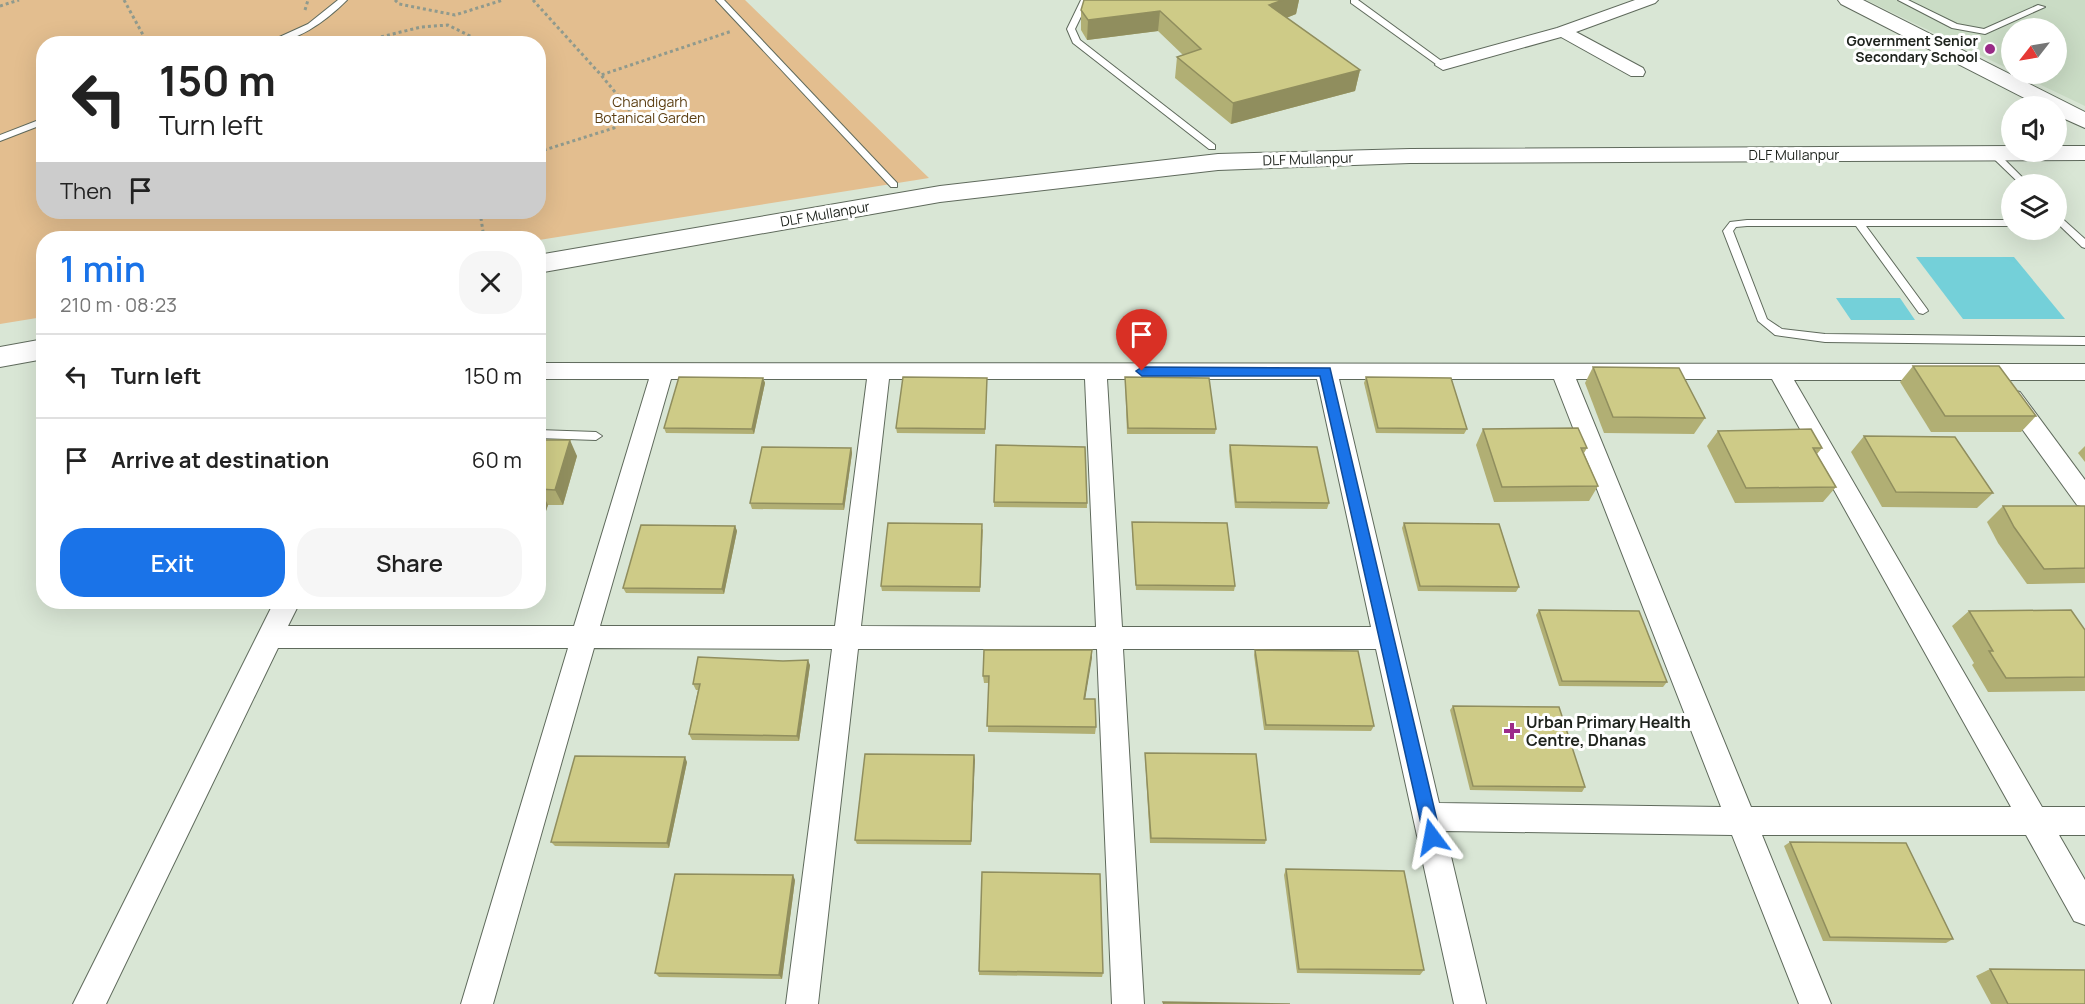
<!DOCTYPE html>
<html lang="en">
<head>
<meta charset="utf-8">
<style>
	body { margin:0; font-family:Manrope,sans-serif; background:#f6f6f6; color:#222; height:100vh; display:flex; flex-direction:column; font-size:22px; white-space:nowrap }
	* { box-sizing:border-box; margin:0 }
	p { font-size:20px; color:#767676 }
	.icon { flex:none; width:33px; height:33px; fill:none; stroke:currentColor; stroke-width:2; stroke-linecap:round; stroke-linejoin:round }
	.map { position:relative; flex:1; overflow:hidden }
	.side { position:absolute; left:36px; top:231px; width:510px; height:378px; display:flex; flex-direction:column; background:#fff; border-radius:24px; box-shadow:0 6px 24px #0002 }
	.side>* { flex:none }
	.guide { position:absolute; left:36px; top:36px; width:510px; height:183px; border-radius:24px; box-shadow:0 6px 24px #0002; background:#fff; color:#222; overflow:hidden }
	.needle { width:39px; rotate:239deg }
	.buttons { position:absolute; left:2001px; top:18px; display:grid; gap:12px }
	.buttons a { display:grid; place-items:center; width:66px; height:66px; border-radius:50%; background:#fff; box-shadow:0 6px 24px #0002; font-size:30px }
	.pin { position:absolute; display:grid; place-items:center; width:51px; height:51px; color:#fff; margin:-62px -26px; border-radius:50% 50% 50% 0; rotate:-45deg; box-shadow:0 0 6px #0007 }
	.pin .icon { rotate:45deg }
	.me { position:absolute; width:66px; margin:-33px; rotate:347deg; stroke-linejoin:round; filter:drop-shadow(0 0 4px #0008) }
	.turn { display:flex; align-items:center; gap:21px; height:126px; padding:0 24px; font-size:27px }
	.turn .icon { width:78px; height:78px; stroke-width:2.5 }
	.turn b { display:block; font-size:42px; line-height:51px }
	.then { display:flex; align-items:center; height:57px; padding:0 24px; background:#0003; gap:12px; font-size:22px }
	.round { display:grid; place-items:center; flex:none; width:63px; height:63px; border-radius:24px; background:#f6f6f6 }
	.summary { display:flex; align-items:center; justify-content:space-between; height:102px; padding:0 24px }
	h1 { font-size:36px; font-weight:600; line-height:45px; color:#1a73e8 }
	.primary-button { display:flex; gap:12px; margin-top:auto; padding:12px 24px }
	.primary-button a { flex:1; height:69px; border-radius:24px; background:#1a73e8; color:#fff; font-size:24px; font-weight:600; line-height:69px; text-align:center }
	.primary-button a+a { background:#f6f6f6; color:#222 }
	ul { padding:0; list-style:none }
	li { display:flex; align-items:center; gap:18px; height:84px; padding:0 24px; border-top:2px solid #e0e0e0 }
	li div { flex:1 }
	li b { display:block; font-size:22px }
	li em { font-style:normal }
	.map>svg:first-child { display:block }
	.built { fill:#cadcc5 }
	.green { fill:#e3be8f; fill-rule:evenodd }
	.water { fill:#74d0d9 }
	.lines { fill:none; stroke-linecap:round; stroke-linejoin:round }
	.service-casing { stroke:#5f6a5c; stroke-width:2 }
	.minor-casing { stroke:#5f6a5c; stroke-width:2 }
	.tertiary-casing { stroke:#5f6a5c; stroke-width:2 }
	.secondary-casing { stroke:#5f6a5c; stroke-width:2 }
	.path { stroke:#909a8d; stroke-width:3; stroke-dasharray:3 3; stroke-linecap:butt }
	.service { fill:#fff; fill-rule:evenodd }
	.minor { fill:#fff; fill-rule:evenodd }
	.tertiary { fill:#fff; fill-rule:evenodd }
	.secondary { fill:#fff; fill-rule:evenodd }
	.wall { fill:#b1af74 }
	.shaded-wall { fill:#908e5e }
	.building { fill:#cecb87; stroke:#908e5e; stroke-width:1.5 }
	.route { fill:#1a73e8; stroke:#114b97; stroke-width:1.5 }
	.poi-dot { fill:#9c2b89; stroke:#fff; stroke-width:2 }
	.labels { text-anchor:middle; stroke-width:6; stroke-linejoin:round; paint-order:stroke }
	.far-poi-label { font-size:14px; font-weight:bold; fill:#1e231d; stroke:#fff; text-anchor:end }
	.far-park-label { font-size:14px; fill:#5c3f13; stroke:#fff }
	.far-street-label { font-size:14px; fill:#1e231d; stroke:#fff }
	.poi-label { font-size:16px; font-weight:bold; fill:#1e231d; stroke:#fff; text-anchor:start }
</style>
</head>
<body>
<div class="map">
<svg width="2085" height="1004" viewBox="0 0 2085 1004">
	<rect width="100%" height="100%" fill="#d9e6d5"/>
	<path class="built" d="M1866,0H2085V106L2018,74H2056V28H2012L2011,70Z"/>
	<path class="green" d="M0,0H745L929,178L539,240L44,238L43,317L0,324ZM44,44H538V212H44Z"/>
	<g class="water">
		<path d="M1916,257H2014L2065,319H1963Z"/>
		<path d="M1836,298H1900L1915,320H1851Z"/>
	</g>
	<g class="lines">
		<g class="service-casing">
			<g id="service">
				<path d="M338,0H347C326,21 295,44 264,44L308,24Z"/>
				<path d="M716,0H724L897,183V187H891Z"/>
				<path d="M1081,0H1089L1075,29L1080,40L1215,145V149H1209L1073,43L1067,29Z"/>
				<path d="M1351,0H1358L1447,65L1440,67L1351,3Z"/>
				<path d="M1898,0H1908L1957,24L1984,29L2038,5L2045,7L1985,34L1952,28Z"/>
				<path d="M44,118V124L0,141V135Z"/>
				<path d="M1994,151L1997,152L2029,184H2020L1991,156L1989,154Z"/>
				<path d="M2056,213L2085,239V248L2082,247L2056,222Z"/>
				<path d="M1747,220H2012V226H1866L1927,309L1928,311L1923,314L1919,313L1856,226H1747L1736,227L1733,231L1767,319L1782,329L1825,334L2085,337V345L1825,342L1775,335L1758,321L1723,231L1730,222Z"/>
				<path d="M538,430L596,432L602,436L596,440L538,438Z"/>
			</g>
		</g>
		<g class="minor-casing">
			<g id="minor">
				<path d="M1635,0H1658L1655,3L1576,32L1643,68L1645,72L1643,76H1631L1561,37L1443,70L1435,65L1437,61L1557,28Z"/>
				<path d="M538,363L2085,364V380H1794L2042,807H2085V835H2059L2085,880V925L2074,921L2026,835H1762L1831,1004H1799L1732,835L1445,831L1486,1004H1454L1376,649H1123L1144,1004H1112L1097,649H858L818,1004H786L832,649L594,648L493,1004H461L568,648H278L106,1004H73L274,602H300L288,626H574L649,379H538ZM671,379H867L835,626H600ZM889,379H1085L1096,627L861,626ZM1107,379H1317L1371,627H1122ZM1339,379H1554L1721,807L1439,803ZM1576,379H1772L2011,807H1751Z"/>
				<path d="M2012,390L2020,392L2085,480V507L2077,505L2004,404L2001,398L2004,392Z"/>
			</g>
		</g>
		<g class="tertiary-casing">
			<path id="tertiary" d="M1838,0H1863L2085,112V128L2056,115V106H2040L1841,4Z"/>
		</g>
		<g class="secondary-casing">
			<g id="secondary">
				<path d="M2012,146V152H2056V146H2085V160L1410,163L1218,170L940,202L538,273V255L940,186L1218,154L1410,149Z"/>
				<path d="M44,339V359L0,367V347Z"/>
			</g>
		</g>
		<g class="path">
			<path d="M124,0L148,44"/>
			<path d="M395,0L399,4L455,15L503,0"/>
			<path d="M533,0L601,75L732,31"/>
			<path d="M0,6L19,0"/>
			<path d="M305,10L308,0"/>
			<path d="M352,44L421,27L448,25L486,44"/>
			<path d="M538,152L614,128L629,109L601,75"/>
			<path d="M480,212L484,238"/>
		</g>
		<use href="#service" class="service"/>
		<use href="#minor" class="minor"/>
		<use href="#tertiary" class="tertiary"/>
		<use href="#secondary" class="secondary"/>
	</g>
	<g class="wall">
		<path d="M1084,0H1299L1296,14L1286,18L1360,70L1355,91L1231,124L1175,78L1177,57L1183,55L1158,31L1087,40L1081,30V10Z"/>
		<path d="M1913,366L2036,416L2021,432H1931L1900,382Z"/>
		<path d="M1593,367L1705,418L1694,434L1604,433L1585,383Z"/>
		<path d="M1125,377L1216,429L1215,434H1127Z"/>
		<path d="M1366,377L1467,429L1464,434L1376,433L1364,383Z"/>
		<path d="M763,378L765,383L754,434L666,433L664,428Z"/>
		<path d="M987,378L985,434L897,433L896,428Z"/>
		<path d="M1483,429L1587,448L1584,453L1598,486L1589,501L1494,502L1476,445Z"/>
		<path d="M1718,431L1822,448L1817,454L1836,487L1823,502L1735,503L1707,446Z"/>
		<path d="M1864,436L1993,493L1977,508L1882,507L1851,452Z"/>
		<path d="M538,440L577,456L563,505H548L538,535Z"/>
		<path d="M1230,445L1329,503L1327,509L1235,508L1229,451Z"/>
		<path d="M2085,446V462L2078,453Z"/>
		<path d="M851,448L852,453L844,510L752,509L750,503Z"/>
		<path d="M994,502L1087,503V508L994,507Z"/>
		<path d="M2003,506H2085V583L2027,584L1998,543L1987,522Z"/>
		<path d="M1132,522L1235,586L1234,591L1136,590L1132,527Z"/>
		<path d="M1404,523L1519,587L1516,592L1418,591L1402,528Z"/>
		<path d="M735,526L737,531L724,594L626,593L623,588Z"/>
		<path d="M983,529L980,592L882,591L881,586Z"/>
		<path d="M1539,610L1667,682L1663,687L1559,686L1536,615Z"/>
		<path d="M1969,611L2085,630V691L1988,692L1972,665L1974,663L1952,626Z"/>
		<path d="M1092,650L1085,699L1096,727L1095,734L988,732L989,683H984L983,676Z"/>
		<path d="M1255,650L1374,726L1371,731L1264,730L1254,655Z"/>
		<path d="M810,665L799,741L692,740L689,734L698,690H696L693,684Z"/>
		<path d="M1453,706L1585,787L1582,792L1470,790L1450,710Z"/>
		<path d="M1145,753L1266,840L1265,844L1150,843L1145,757Z"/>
		<path d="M974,755L971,845L857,844L855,840Z"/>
		<path d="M687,762L669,848L555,846L551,842Z"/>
		<path d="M1790,842L1953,939L1946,943L1823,941L1784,846Z"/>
		<path d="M1286,869L1424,970L1420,975L1297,973L1284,875Z"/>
		<path d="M795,880L782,979L659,977L655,973Z"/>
		<path d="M1990,969L2085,1004H1991L1976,976Z"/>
		<path d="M979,971L1103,973L1102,977L979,975Z"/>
	</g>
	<g class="shaded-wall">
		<path d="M1283,0H1299L1296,14L1266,26L1269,5Z"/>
		<path d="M1160,11L1158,31L1087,40L1088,20Z"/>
		<path d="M1360,70L1355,91L1231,124L1233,103Z"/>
		<path d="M763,378L765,383L754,434L752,429Z"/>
		<path d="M570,440L577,456L563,505L555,490Z"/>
		<path d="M851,448L852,453L844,510L843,504Z"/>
		<path d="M540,489L548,505L538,535V494Z"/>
		<path d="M735,526L737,531L724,594L722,589Z"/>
		<path d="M1092,650V658L1084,706V699Z"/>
		<path d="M808,660L810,665L799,741L797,736Z"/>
		<path d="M974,755L975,760L971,845V841Z"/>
		<path d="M685,757L687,762L669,848L667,843Z"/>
		<path d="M793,875L795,880L782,979L779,975Z"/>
	</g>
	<g class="building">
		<path d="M1084,0H1283L1269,5L1360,70L1233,103L1177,57L1201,49L1160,11L1088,20L1081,10Z"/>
		<path d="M1913,366H1999L2036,416H1945Z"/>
		<path d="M1593,367L1679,368L1705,418L1613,417Z"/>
		<path d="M679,377L763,378L752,429L664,428Z"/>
		<path d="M903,377L987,378L985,429L896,428Z"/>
		<path d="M1125,377L1209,378L1216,429L1128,428Z"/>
		<path d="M1366,377L1451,378L1467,429L1378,428Z"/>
		<path d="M1578,428L1587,448H1581L1598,486L1502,487L1483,429Z"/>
		<path d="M1811,429L1822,448H1813L1836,487L1746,488L1718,431Z"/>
		<path d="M1864,436L1955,437L1993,493L1896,492Z"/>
		<path d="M538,440H570L555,490L540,489L538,494Z"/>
		<path d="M996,445L1085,447L1087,503L994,502Z"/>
		<path d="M1230,445L1317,447L1329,503L1236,502Z"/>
		<path d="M762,447L851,448L843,504L750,503Z"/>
		<path d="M2003,506H2085V568L2044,569L2014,527Z"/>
		<path d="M1132,522L1227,523L1235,586L1136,585Z"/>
		<path d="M888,523L982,524L980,587L881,586Z"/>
		<path d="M1404,523L1499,524L1519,587L1420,586Z"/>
		<path d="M641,525L735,526L722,589L623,588Z"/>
		<path d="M1539,610L1639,611L1667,682L1562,681Z"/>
		<path d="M2071,610L2085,630V677L2006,678L1989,651H1993L1969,611Z"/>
		<path d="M984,650H1092L1084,699H1095L1096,727L987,726L989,676H983Z"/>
		<path d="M1255,650L1358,651L1374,726L1266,725Z"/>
		<path d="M698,657L783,661L808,660L797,736L689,734L700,684H693Z"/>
		<path d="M1453,706L1559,707L1585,787L1473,786Z"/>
		<path d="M1145,753L1256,754L1266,840L1151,838Z"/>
		<path d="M865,754L974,755L971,841L855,840Z"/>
		<path d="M575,756L685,757L667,843L551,842Z"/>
		<path d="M1790,842L1906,843L1953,939L1830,937Z"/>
		<path d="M1286,869L1404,871L1424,970L1299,969Z"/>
		<path d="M982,872L1100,874L1103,973L979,971Z"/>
		<path d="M675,874L793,875L779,975L655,973Z"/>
		<path d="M1990,969L2085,970V1004H2008Z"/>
		<path d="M1163,1002L1290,1004H1164Z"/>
	</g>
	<path class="route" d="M1142,367L1330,368L1441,837L1438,843L1432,846L1426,843L1424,837L1320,376H1142L1136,371Z"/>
	<g class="poi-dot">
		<circle cx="1990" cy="49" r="6"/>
		<path d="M1509 722h6v6h6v6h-6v6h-6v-6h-6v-6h6z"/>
	</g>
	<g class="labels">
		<g class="far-poi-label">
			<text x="1978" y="46">Government Senior<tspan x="1978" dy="16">Secondary School</tspan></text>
		</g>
		<g class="far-park-label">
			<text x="650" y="107">Chandigarh<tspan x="650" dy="16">Botanical Garden</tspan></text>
		</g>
		<g class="far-street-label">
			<text x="1794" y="160">DLF Mullanpur</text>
			<text transform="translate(1308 159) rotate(-2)" y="5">DLF Mullanpur</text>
			<text transform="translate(825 214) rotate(-10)" y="5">DLF Mullanpur</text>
		</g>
		<g class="poi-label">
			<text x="1526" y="728">Urban Primary Health<tspan x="1526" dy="18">Centre, Dhanas</tspan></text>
		</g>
	</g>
</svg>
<div class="buttons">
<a><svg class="needle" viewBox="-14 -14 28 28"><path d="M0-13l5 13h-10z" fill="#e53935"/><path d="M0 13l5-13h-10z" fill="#767676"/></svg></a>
<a><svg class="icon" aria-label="sound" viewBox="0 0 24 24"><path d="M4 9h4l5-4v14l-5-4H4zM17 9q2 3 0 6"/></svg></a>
<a><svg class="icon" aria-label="layers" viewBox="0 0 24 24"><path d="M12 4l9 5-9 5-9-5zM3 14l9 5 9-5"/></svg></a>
</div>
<div class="pin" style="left:1142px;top:371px;background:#d93025"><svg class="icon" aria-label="arrive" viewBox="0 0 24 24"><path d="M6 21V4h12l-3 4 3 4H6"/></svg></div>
<svg class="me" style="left:1432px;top:837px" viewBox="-20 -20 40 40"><path d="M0-17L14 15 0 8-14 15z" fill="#1a73e8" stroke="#fff" stroke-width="4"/></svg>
<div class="guide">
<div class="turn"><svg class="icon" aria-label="left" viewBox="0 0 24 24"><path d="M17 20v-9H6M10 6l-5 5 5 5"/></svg><div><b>150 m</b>Turn left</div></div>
<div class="then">Then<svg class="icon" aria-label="arrive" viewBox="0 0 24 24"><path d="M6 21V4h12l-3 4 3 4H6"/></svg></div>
</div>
<section class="side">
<div class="summary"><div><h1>1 min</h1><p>210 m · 08:23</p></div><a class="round"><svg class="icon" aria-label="close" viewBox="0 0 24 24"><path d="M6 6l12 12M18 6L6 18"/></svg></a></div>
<ul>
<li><svg class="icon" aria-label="left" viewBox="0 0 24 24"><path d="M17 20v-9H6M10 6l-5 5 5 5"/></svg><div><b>Turn left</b></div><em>150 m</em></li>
<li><svg class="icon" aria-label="arrive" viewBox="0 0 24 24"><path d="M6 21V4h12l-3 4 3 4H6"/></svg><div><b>Arrive at destination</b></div><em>60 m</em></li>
</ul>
<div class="primary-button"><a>Exit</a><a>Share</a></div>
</section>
</div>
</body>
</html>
